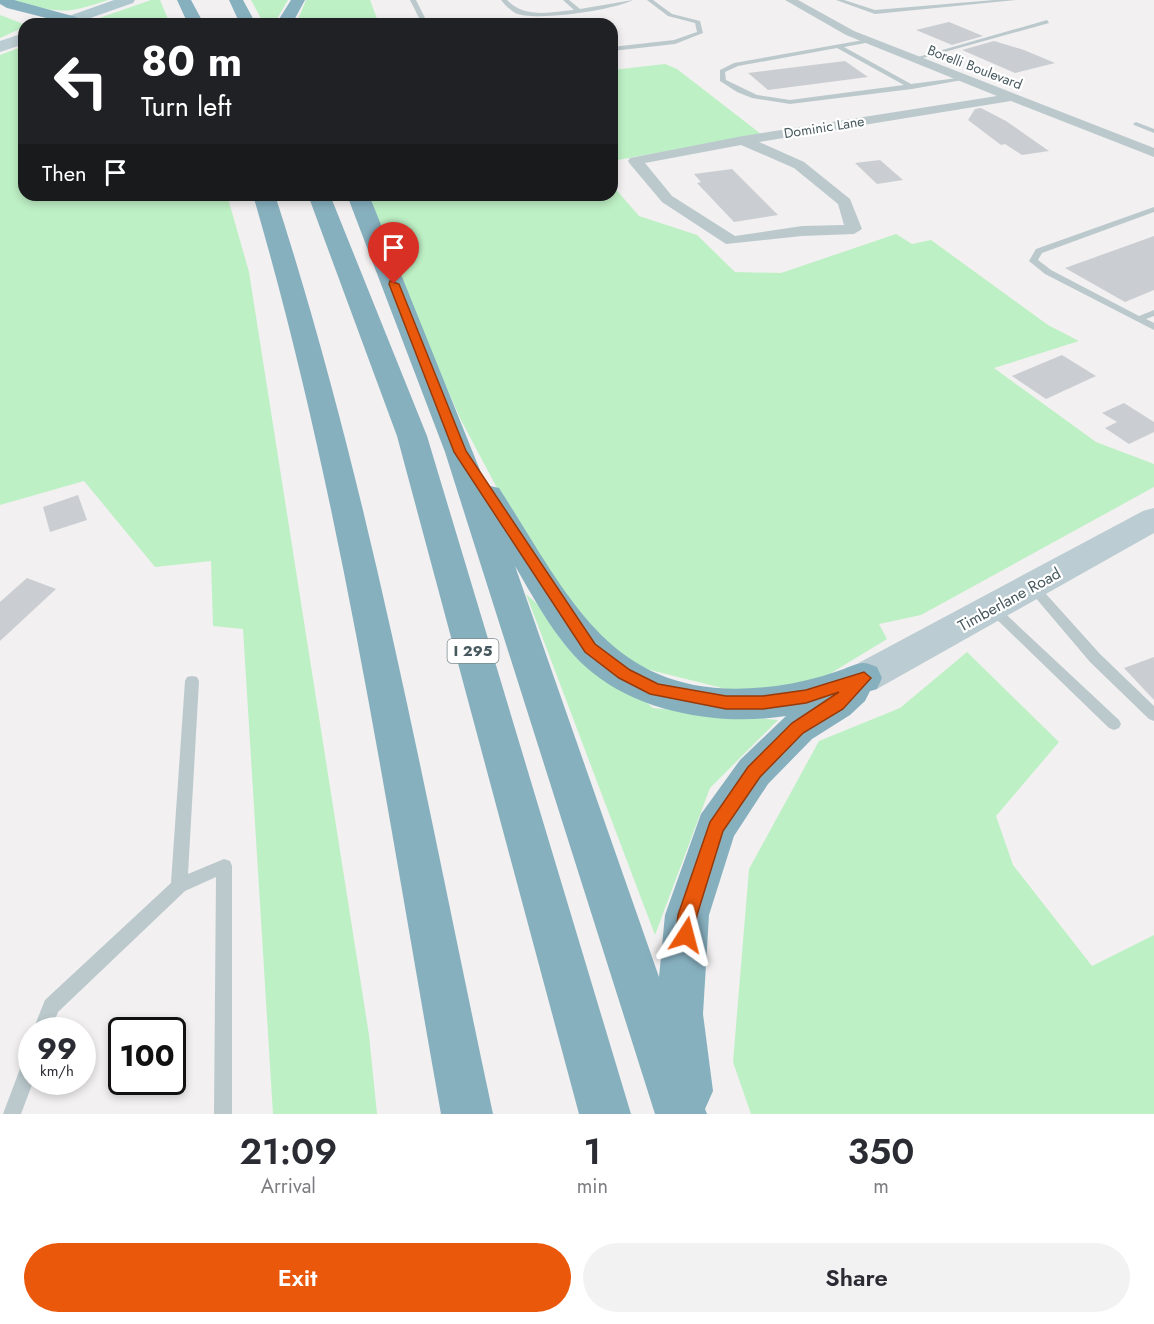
<!DOCTYPE html>
<html lang="en">
<head>
<meta charset="utf-8">
<style>
	body { margin:0; font-family:Jost,sans-serif; background:#f2f2f3; color:#2b2b33; height:100vh; display:flex; flex-direction:column; font-size:22px; white-space:nowrap }
	* { box-sizing:border-box; margin:0 }
	p { font-size:20px; color:#7c7c81 }
	.icon { flex:none; width:33px; height:33px; fill:none; stroke:currentColor; stroke-width:2; stroke-linecap:round; stroke-linejoin:round }
	.map { position:relative; height:1114px; overflow:hidden }
	.side { display:flex; flex-direction:column; background:#fff; flex:1 }
	.side>* { flex:none }
	.banner { position:absolute; left:18px; top:18px; width:600px; height:183px; border-radius:18px; box-shadow:0 3px 9px #0003; background:#202124; color:#fff; overflow:hidden }
	.speed { position:absolute; left:18px; top:1017px; display:flex; gap:12px; font-size:30px; font-weight:700; text-align:center }
	.speed>* { display:grid; place-content:center; width:78px; height:78px; border-radius:50%; background:#fff; box-shadow:0 3px 9px #0003; line-height:1 }
	.speed small { font-size:15px; font-weight:400 }
	.speed .limit { border:3px solid #111; border-radius:9px; background:#fff; color:#111 }
	.pin { position:absolute; display:grid; place-items:center; width:51px; height:51px; color:#fff; margin:-62px -26px; border-radius:50% 50% 50% 0; rotate:-45deg; box-shadow:0 0 6px #0007 }
	.pin .icon { rotate:45deg }
	.me { position:absolute; width:66px; margin:-33px; rotate:9deg; stroke-linejoin:round; filter:drop-shadow(0 0 4px #0008) }
	.turn { display:flex; align-items:center; gap:21px; height:126px; padding:0 24px; font-size:27px }
	.turn .icon { width:78px; height:78px; stroke-width:2.5 }
	.turn b { display:block; font-size:42px; line-height:51px }
	.then { display:flex; align-items:center; height:57px; padding:0 24px; background:#0003; gap:12px; font-size:22px }
	.eta { display:flex; justify-content:space-evenly; align-items:center; height:102px; text-align:center }
	.eta b { font-size:36px; font-weight:600; line-height:42px }
	.button { display:flex; gap:12px; margin-top:auto; padding:12px 24px }
	.button a { flex:1; height:69px; border-radius:36px; background:#ea580c; color:#fff; font-size:24px; font-weight:600; line-height:69px; text-align:center }
	.button a+a { background:#f2f2f3; color:#2b2b33 }
	.map>svg:first-child { display:block }
	.green { fill:#bef0c5 }
	.building { fill:#caced2 }
	.lines { fill:none; stroke-linecap:round; stroke-linejoin:round }
	.lane { fill:#bbc9cd; fill-rule:evenodd }
	.street { fill:#bbc9cd; fill-rule:evenodd }
	.secondary { fill:#bbccd2; fill-rule:evenodd }
	.primary { fill:#afc7cf; fill-rule:evenodd }
	.highway { fill:#87b0bf; fill-rule:evenodd }
	.route { fill:#ea580c; stroke:#983908; stroke-width:1.5 }
	.labels { text-anchor:middle; stroke-width:4.5; stroke-linejoin:round; paint-order:stroke }
	.far-street-label { font-size:14px; fill:#47595e; stroke:#fff }
	.shield { fill:#fff; stroke:#7e8b8e; stroke-width:1.5 }
	.shield-label { font-size:15px; font-weight:bold; fill:#47595e }
	.street-label { font-size:16px; fill:#47595e; stroke:#fff }
</style>
</head>
<body>
<div class="map">
<svg width="1154" height="1114" viewBox="0 0 1154 1114">
	<rect width="100%" height="100%" fill="#f2f0f0"/>
	<g class="green">
		<path d="M13,0H108C62,16 58,12 13,0Z"/>
		<path d="M151,0H160L170,24H82Z"/>
		<path d="M251,0H288L274,24H264Z"/>
		<path d="M306,0H370L379,24H296Z"/>
		<path d="M0,15L21,23L24,27L0,38Z"/>
		<path d="M24,46V195H227L249,272L369,1035L377,1114H273L243,629L213,626L211,561L155,567L84,481L0,505V55Z"/>
		<path d="M665,64L677,69L761,134L612,161V70Z"/>
		<path d="M612,185L639,216L697,235L735,272L781,273L896,234L912,244L931,240L1048,325L1079,341L994,368L1096,442L1154,464V487L921,615L879,624L887,639L823,678L746,694L642,668L598,639L524,539L461,420L361,195H612Z"/>
		<path d="M526,594L653,708L778,720L710,788L655,935Z"/>
		<path d="M967,652L1059,742L996,816L1013,865L1092,966L1154,935V1114H751L733,1062L749,869L819,741L900,708Z"/>
	</g>
	<g class="building">
		<path d="M949,22L983,36L952,45L916,30Z"/>
		<path d="M994,41L1024,50L1055,63L1015,73L962,50Z"/>
		<path d="M845,61L868,77L768,90L748,73Z"/>
		<path d="M981,108L1006,121L1049,151L1022,155L1005,144L1001,145L968,120L975,109Z"/>
		<path d="M880,160L903,180L877,184L855,163Z"/>
		<path d="M732,169L778,215L734,222L697,183L701,182L694,174Z"/>
		<path d="M1154,236V290L1125,302L1065,268Z"/>
		<path d="M1062,355L1096,376L1046,399L1012,376Z"/>
		<path d="M1124,403L1154,422V432L1129,444L1105,428L1117,422L1102,413Z"/>
		<path d="M78,495L87,520L50,532L43,507Z"/>
		<path d="M27,578L56,589L0,641V602Z"/>
		<path d="M1154,657V700L1124,668Z"/>
	</g>
	<g class="lines">
		<g class="lane">
			<path d="M410,0H416L428,24H422Z"/>
			<path d="M501,0H507C525,19 551,12 574,10L563,0H569L580,9L633,0C614,10 535,22 515,13C510,10 505,5 501,0Z"/>
			<path d="M647,0H653L672,14L700,21L703,33L675,44L612,51V47L674,40L697,32L695,23L668,16Z"/>
			<path d="M836,0H844L875,10L994,0H1016L875,14Z"/>
			<path d="M1047,20L1049,23L916,60L911,59Z"/>
			<path d="M869,39L871,42L844,47L911,84L965,77L968,79L912,89L790,104L752,98L737,92L720,81V70L734,63ZM837,48L904,85L790,100L757,95L726,80L725,72L738,66Z"/>
			<path d="M1136,122L1154,129V133L1134,125L1133,124Z"/>
			<path d="M1154,207V212L1042,253L1038,260L1051,270L1139,316L1154,310V316L1146,319L1154,323V330L1045,274L1029,261L1036,249Z"/>
			<path d="M1033,582L1037,584L1100,654L1154,706V721L1149,719L1090,662L1029,590L1027,587L1029,584Z"/>
			<path d="M993,604L997,606L1119,720L1121,724L1119,728L1114,730L1109,728L989,612L987,609L989,606Z"/>
			<path d="M192,676L197,677L199,681L188,874L224,859L230,861L232,866V1114H214L216,877L185,891L58,1012L51,1030H33L45,1000L171,883L185,681L187,677Z"/>
			<path d="M32,1050L33,1082L21,1114H3L26,1053Z"/>
		</g>
		<path class="street" d="M785,0H798L854,31L1154,148V157L1011,101L759,142L804,162L850,199L862,229L854,234L802,236L726,244L662,202L630,164L628,161L630,158L743,136L997,96L846,35ZM741,145L794,168L838,204L844,225L802,226L735,236L672,196L645,163Z"/>
		<g class="secondary">
			<path d="M24,33V44L0,52V41Z"/>
			<path d="M1154,508V533L877,689L864,693L851,689L846,678L851,667L1143,511Z"/>
		</g>
		<path class="primary" d="M114,0H135L133,3L76,23L69,24L63,20L66,17Z"/>
		<g class="highway">
			<path d="M0,0H14L76,17L79,20L73,24L66,23L7,8L0,4Z"/>
			<path d="M177,0H191L204,24H188Z"/>
			<path d="M229,0H243L256,24H240Z"/>
			<path d="M291,0H305L292,24H276Z"/>
			<path d="M253,195H275C372,494 427,807 493,1114H441C386,807 341,495 253,195Z"/>
			<path d="M308,195H330L427,436L631,1114H579L397,436Z"/>
			<path d="M347,195H369L486,485L499,488C573,603 614,707 776,686C797,683 818,678 838,671C845,669 856,663 864,663C868,663 874,666 877,667L882,678L877,689L870,691L865,701L850,715L812,739L768,784L734,836L709,915L703,1014L713,1091L705,1109L707,1114H655L445,452ZM515,566C536,602 559,646 593,673C644,714 723,726 786,716L740,760L701,814L665,915L659,977Z"/>
		</g>
	</g>
	<path class="route" d="M390,281L399,284L466,451L595,644L630,670L658,684L726,696H763L806,690L864,672L871,678L843,709L803,733L760,777L723,831L697,915L692,942L686,944L679,942L676,935L678,915L710,822L748,767L792,723L839,692L806,703L763,709H726L650,694L619,678L585,652L454,452L389,284Z"/>
	<g class="labels">
		<g class="far-street-label">
			<text transform="translate(975 67) rotate(21)" y="5">Borelli Boulevard</text>
			<text transform="translate(824 127) rotate(-9)" y="5">Dominic Lane</text>
		</g>
		<rect class="shield" x="447.5" y="639" width="51" height="24" rx="4.5"/>
		<g class="shield-label">
			<text x="473" y="656">I 295</text>
		</g>
		<g class="street-label">
			<text transform="translate(1009 599) rotate(-29)" y="6">Timberlane Road</text>
		</g>
	</g>
</svg>
<div class="speed"><div>99<small>km/h</small></div><div class="limit">100</div></div>
<div class="pin" style="left:394px;top:284px;background:#d93025"><svg class="icon" aria-label="arrive" viewBox="0 0 24 24"><path d="M6 21V4h12l-3 4 3 4H6"/></svg></div>
<svg class="me" style="left:686px;top:935px" viewBox="-20 -20 40 40"><path d="M0-17L14 15 0 8-14 15z" fill="#ea580c" stroke="#fff" stroke-width="4"/></svg>
<div class="banner">
<div class="turn"><svg class="icon" aria-label="left" viewBox="0 0 24 24"><path d="M17 20v-9H6M10 6l-5 5 5 5"/></svg><div><b>80 m</b>Turn left</div></div>
<div class="then">Then<svg class="icon" aria-label="arrive" viewBox="0 0 24 24"><path d="M6 21V4h12l-3 4 3 4H6"/></svg></div>
</div>
</div>
<section class="side">
<div class="eta">
<div><b>21:09</b><p>Arrival</p></div>
<div><b>1</b><p>min</p></div>
<div><b>350</b><p>m</p></div>
</div>
<div class="button"><a>Exit</a><a>Share</a></div>
</section>
</body>
</html>
